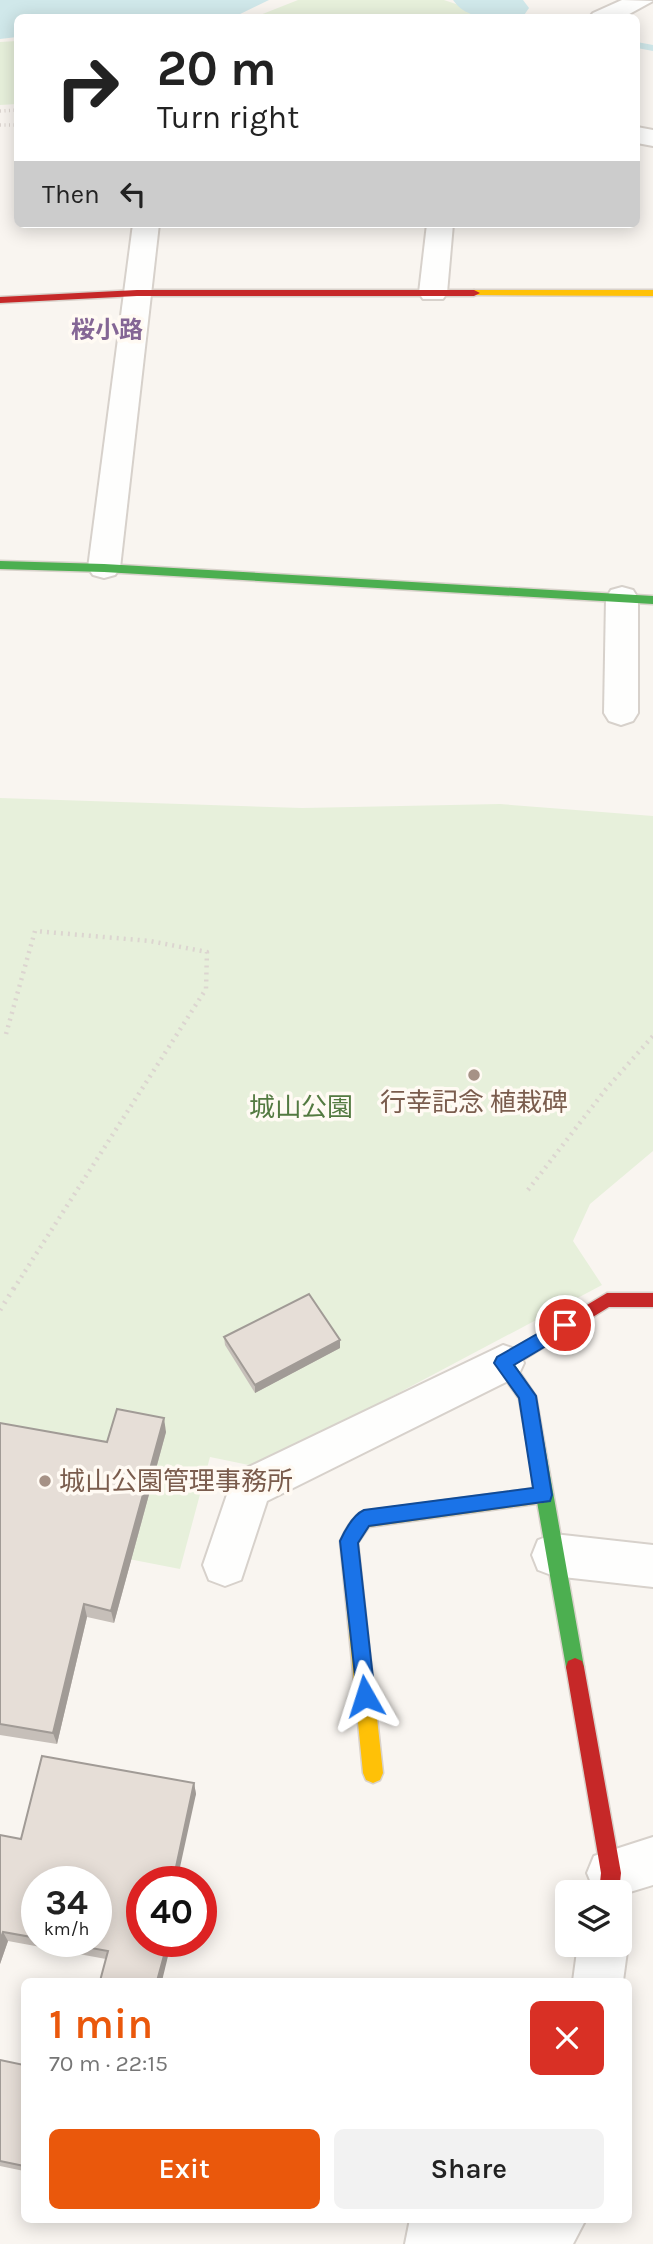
<!DOCTYPE html>
<html lang="en">
<head>
<meta charset="utf-8">
<style>
	body { margin:0; font-family:Karla,"Noto Sans JP",sans-serif; background:#f2f2f2; color:#222; height:100vh; display:flex; flex-direction:column; font-size:26px; white-space:nowrap }
	* { box-sizing:border-box; margin:0 }
	p { font-size:23px; color:#767676 }
	.icon { flex:none; width:38px; height:38px; fill:none; stroke:currentColor; stroke-width:2; stroke-linecap:round; stroke-linejoin:round }
	.map { position:relative; flex:1; overflow:hidden }
	.side { position:absolute; left:21px; top:1978px; width:611px; height:245px; display:flex; flex-direction:column; background:#fff; border-radius:10px; box-shadow:0 4px 18px #0003 }
	.side>* { flex:none }
	.top-card { position:absolute; left:14px; top:14px; width:626px; height:214px; border-radius:10px; box-shadow:0 4px 18px #0003; background:#fff; color:#222; overflow:hidden }
	.fabs { position:absolute; left:555px; top:1880px; display:grid; gap:14px }
	.fabs a { display:grid; place-items:center; width:77px; height:77px; border-radius:10px; background:#fff; box-shadow:0 4px 18px #0003; font-size:35px }
	.speed { position:absolute; left:21px; top:1866px; display:flex; gap:14px; font-size:35px; font-weight:700; text-align:center }
	.speed>* { display:grid; place-content:center; width:91px; height:91px; border-radius:50%; background:#fff; box-shadow:0 4px 18px #0003; line-height:1 }
	.speed small { font-size:18px; font-weight:400 }
	.speed .limit { border:10px solid #d22; background:#fff; color:#111 }
	.pin { position:absolute; display:grid; place-items:center; width:60px; height:60px; color:#fff; margin:-30px; border:4px solid #fff; border-radius:50%; box-shadow:0 2px 7px #0007 }
	.me { position:absolute; width:77px; margin:-38px; rotate:354deg; stroke-linejoin:round; filter:drop-shadow(0 0 5px #0008) }
	.turn { display:flex; align-items:center; gap:24px; height:147px; padding:0 28px; font-size:32px }
	.turn .icon { width:91px; height:91px; stroke-width:2.5 }
	.turn b { display:block; font-size:49px; line-height:60px }
	.then { display:flex; align-items:center; height:66px; padding:0 28px; background:#0003; gap:14px; font-size:26px }
	.round { display:grid; place-items:center; flex:none; width:74px; height:74px; border-radius:10px; background:#f2f2f2 }
	.summary { display:flex; align-items:center; justify-content:space-between; height:119px; padding:0 28px }
	h1 { font-size:42px; font-weight:600; line-height:52px; color:#ea580c }
	.cta { display:flex; gap:14px; margin-top:auto; padding:14px 28px }
	.cta a { flex:1; height:80px; border-radius:10px; background:#ea580c; color:#fff; font-size:28px; font-weight:600; line-height:80px; text-align:center }
	.cta a+a { background:#f2f2f2; color:#222 }
	.map>svg:first-child { display:block }
	.green { fill:#e7f0db }
	.water { fill:#d0e8ea }
	.lines { fill:none; stroke-linecap:round; stroke-linejoin:round }
	.stream { fill:#d0e8ea; fill-rule:evenodd }
	.river { fill:#d0e8ea; fill-rule:evenodd }
	.street-casing { stroke:#d7d1cb; stroke-width:4 }
	.fast-casing { stroke:#d9d2cb; stroke-width:3 }
	.slow-casing { stroke:#d9d2cb; stroke-width:3 }
	.jam-casing { stroke:#d9d2cb; stroke-width:3 }
	.path-far2 { stroke:#dcd5d0; stroke-width:3.5; stroke-dasharray:1 3.5; stroke-linecap:butt }
	.path-far1 { stroke:#dcd5d0; stroke-width:4.5; stroke-dasharray:2 5; stroke-linecap:butt }
	.path { stroke:#dcd5d0; stroke-width:5; stroke-dasharray:2 6; stroke-linecap:butt }
	.street { fill:#fefefd; fill-rule:evenodd }
	.fast { fill:#4caf50; fill-rule:evenodd }
	.slow { fill:#ffc107; fill-rule:evenodd }
	.jam { fill:#c62828; fill-rule:evenodd }
	.wall { fill:#c6bfb9; fill-rule:evenodd }
	.shaded-wall { fill:#a19b96 }
	.building { fill:#e6ded7; stroke:#a19b96; stroke-width:2 }
	.route { fill:#1a73e8; stroke:#114b97; stroke-width:2 }
	.poi-dot { fill:#a69286; stroke:#fffaf3; stroke-width:2.5 }
	.labels { text-anchor:middle; stroke-width:7; stroke-linejoin:round; paint-order:stroke }
	.far-quarter-label { font-size:24px; font-weight:bold; fill:#846695; stroke:#fffaf3 }
	.poi-label { font-size:26px; fill:#7a5c4d; stroke:#fffaf3 }
	.park-label { font-size:26px; fill:#537a41; stroke:#fffaf3 }
</style>
</head>
<body>
<div class="map">
<svg width="653" height="2244" viewBox="0 0 653 2244">
	<rect width="100%" height="100%" fill="#f9f5f0"/>
	<g class="green">
		<path d="M298,0H444L495,17H255Z"/>
		<path d="M17,41V104L0,105V42Z"/>
		<path d="M0,798L302,808L500,804L653,816V1151L590,1204L573,1241L602,1285L259,1467L210,1457L180,1569L0,1534Z"/>
	</g>
	<path class="water" d="M0,0H269L234,17L18,18L17,37L0,39Z"/>
	<g class="lines">
		<path class="stream" d="M637,42L653,45V51L637,48Z"/>
		<path class="river" d="M453,0H523L529,8L522,18C498,18 468,22 453,0Z"/>
		<g class="street-casing">
			<g id="street">
				<path d="M622,0L653,1L622,18H589L593,13Z"/>
				<path d="M637,127L653,130V146L637,143Z"/>
				<path d="M133,224H159L120,568L115,575L104,578L93,575L88,568Z"/>
				<path d="M427,224H453L447,293L443,299H423L419,293Z"/>
				<path d="M622,587L633,590L638,598V713L633,721L621,725L609,721L604,713L606,598L611,590Z"/>
				<path d="M503,1345L518,1350L524,1363L518,1376L267,1501L241,1580L225,1586L209,1580L203,1565L234,1474Z"/>
				<path d="M554,1534L653,1545V1587L554,1576L538,1570L532,1555L538,1540Z"/>
				<path d="M653,1837V1885L620,1895V1892L594,1890L587,1873L594,1856Z"/>
				<path d="M620,1926L628,1944L623,1981H573L578,1944H620Z"/>
				<path d="M410,2219H586L573,2244H405Z"/>
			</g>
		</g>
		<g class="fast-casing">
			<g id="fast">
				<path d="M0,561L104,564L653,596V604L104,572L0,569Z"/>
				<path d="M509,1352L515,1355L518,1360L515,1365L536,1396L584,1667L582,1673L575,1676L568,1673L566,1667L519,1399L494,1363L497,1358Z"/>
			</g>
		</g>
		<g class="slow-casing">
			<g id="slow">
				<path d="M474,290H653V296L470,295L468,293Z"/>
				<path d="M543,1487L549,1489L552,1495L549,1501L543,1503L369,1527L358,1543L383,1773L380,1780L373,1783L366,1780L363,1773L340,1541C345,1530 353,1515 364,1511Z"/>
			</g>
		</g>
		<g class="jam-casing">
			<g id="jam">
				<path d="M137,290H474L480,293L474,296H137L0,303V297Z"/>
				<path d="M607,1293H653V1307H609L515,1365L509,1368L503,1365L500,1360L503,1355Z"/>
				<path d="M575,1658L582,1661L584,1667L621,1873L619,1892H599L601,1873L566,1667L568,1661Z"/>
			</g>
		</g>
		<g class="path-far2">
			<path d="M0,111L18,110"/>
			<path d="M0,125H18"/>
		</g>
		<g class="path-far1">
			<path d="M6,1034L35,931L150,941L207,952L206,989L13,1290"/>
			<path d="M528,1190L606,1089L653,1036"/>
		</g>
		<path class="path" d="M0,1310L14,1288"/>
		<use href="#street" class="street"/>
		<use href="#fast" class="fast"/>
		<use href="#slow" class="slow"/>
		<use href="#jam" class="jam"/>
	</g>
	<g class="wall">
		<path d="M224,1337L340,1348L255,1393L225,1345Z"/>
		<path d="M0,1423L107,1442L166,1432L114,1623L87,1617L57,1744L0,1735Z"/>
		<path d="M194,1783L196,1794L142,1941H192L190,1952L170,1948L106,1959L8,1941L0,1964V1835L21,1839ZM37,1881L96,1941H37Z"/>
		<path d="M0,2060L24,2065V2171L0,2166Z"/>
	</g>
	<g class="shaded-wall">
		<path d="M340,1340V1348L255,1393V1385Z"/>
		<path d="M164,1418L166,1432L114,1623L111,1611Z"/>
		<path d="M84,1604L87,1617L57,1744L53,1733Z"/>
		<path d="M194,1783L196,1794L177,1881H173Z"/>
		<path d="M3,1932L8,1941L0,1964V1941Z"/>
		<path d="M168,1941L170,1948L162,1981H157Z"/>
		<path d="M189,1941H192L190,1952L188,1943Z"/>
	</g>
	<g class="building">
		<path d="M309,1294L340,1340L255,1385L224,1337Z"/>
		<path d="M117,1409L164,1418L111,1611L84,1604L53,1733L0,1724V1423L107,1442Z"/>
		<path d="M42,1756L194,1783L173,1881H142V1941H168L157,1981H100L108,1951L52,1941H96V1881H37V1938L3,1932L0,1941V1835L21,1839Z"/>
		<path d="M175,1941H189L188,1943Z"/>
		<path d="M0,2060L24,2065V2166L0,2161Z"/>
	</g>
	<path class="route" d="M565,1318L571,1320L574,1325L571,1331L514,1365L536,1396L552,1495L550,1501L369,1526L358,1543L375,1696L372,1702L365,1705L358,1702L340,1541C345,1530 353,1515 364,1510L533,1488L519,1398L494,1363L497,1357Z"/>
	<g class="poi-dot">
		<circle cx="474" cy="1075" r="7"/>
		<circle cx="45" cy="1481" r="7"/>
	</g>
	<g class="labels">
		<g class="far-quarter-label">
			<text x="107" y="338">桜小路</text>
		</g>
		<g class="poi-label">
			<text x="474" y="1111">行幸記念 植栽碑</text>
			<text x="59" y="1490" text-anchor="start">城山公園管理事務所</text>
		</g>
		<g class="park-label">
			<text x="301" y="1116">城山公園</text>
		</g>
	</g>
</svg>
<div class="fabs">
<a><svg class="icon" aria-label="layers" viewBox="0 0 24 24"><path d="M12 4l9 5-9 5-9-5zM3 14l9 5 9-5"/></svg></a>
</div>
<div class="speed"><div>34<small>km/h</small></div><div class="limit">40</div></div>
<div class="pin" style="left:565px;top:1325px;background:#d93025"><svg class="icon" aria-label="arrive" viewBox="0 0 24 24"><path d="M6 21V4h12l-3 4 3 4H6"/></svg></div>
<svg class="me" style="left:365px;top:1696px" viewBox="-20 -20 40 40"><path d="M0-17L14 15 0 8-14 15z" fill="#1a73e8" stroke="#fff" stroke-width="4"/></svg>
<div class="top-card">
<div class="turn"><svg class="icon" aria-label="right" viewBox="0 0 24 24"><path d="M7 20v-9h11M14 6l5 5-5 5"/></svg><div><b>20 m</b>Turn right</div></div>
<div class="then">Then<svg class="icon" aria-label="left" viewBox="0 0 24 24"><path d="M17 20v-9H6M10 6l-5 5 5 5"/></svg></div>
</div>
<section class="side">
<div class="summary"><div><h1>1 min</h1><p>70 m · 22:15</p></div><a class="round" style="background:#d93025;color:#fff"><svg class="icon" aria-label="close" viewBox="0 0 24 24"><path d="M6 6l12 12M18 6L6 18"/></svg></a></div>
<div class="cta"><a>Exit</a><a>Share</a></div>
</section>
</div>
</body>
</html>
